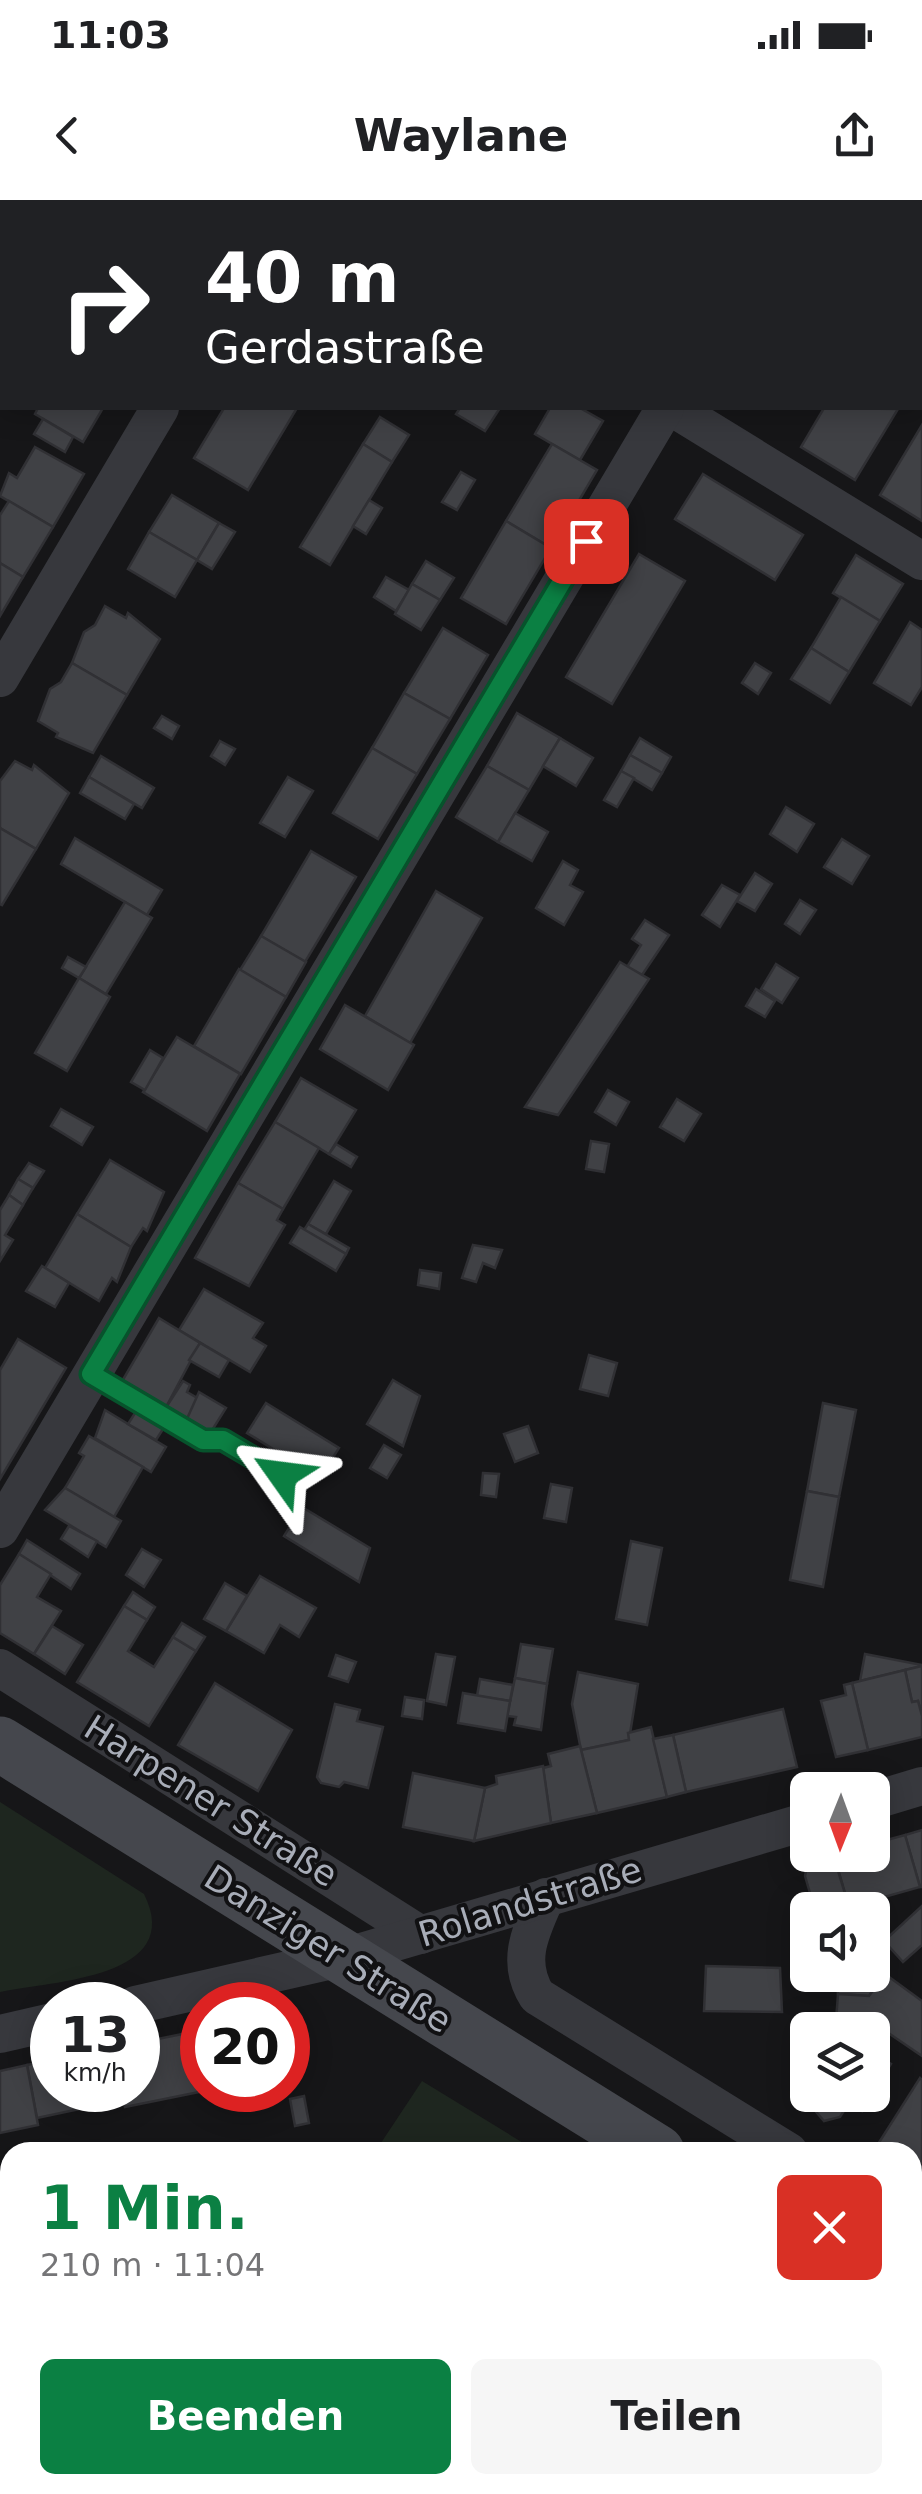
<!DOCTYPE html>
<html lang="de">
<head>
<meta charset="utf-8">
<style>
	body { margin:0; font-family:"DejaVu Sans",sans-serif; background:#f6f6f6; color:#202124; height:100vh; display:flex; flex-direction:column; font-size:38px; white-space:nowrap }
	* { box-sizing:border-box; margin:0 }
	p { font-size:32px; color:#757577 }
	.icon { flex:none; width:55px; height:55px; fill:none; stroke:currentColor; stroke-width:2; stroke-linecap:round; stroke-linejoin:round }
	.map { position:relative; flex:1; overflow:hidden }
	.side { position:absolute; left:0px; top:1942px; width:922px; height:352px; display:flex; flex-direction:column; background:#fff; border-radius:30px 30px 0 0; box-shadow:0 5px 25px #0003 }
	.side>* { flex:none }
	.guide { position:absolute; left:0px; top:0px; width:922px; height:210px; box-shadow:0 5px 25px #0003; background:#202124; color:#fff; overflow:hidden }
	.needle { width:65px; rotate:181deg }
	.tools { position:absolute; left:790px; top:1572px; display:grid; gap:20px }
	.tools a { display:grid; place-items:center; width:100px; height:100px; border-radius:15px; background:#fff; box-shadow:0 5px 25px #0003; font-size:50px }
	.speed { position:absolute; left:30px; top:1782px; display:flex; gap:20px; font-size:50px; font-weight:700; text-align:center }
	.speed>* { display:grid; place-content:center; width:130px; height:130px; border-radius:50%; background:#fff; box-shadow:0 5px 25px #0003; line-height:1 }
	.speed small { font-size:25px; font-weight:400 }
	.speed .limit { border:15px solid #d22; background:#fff; color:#111 }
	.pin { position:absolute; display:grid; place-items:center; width:85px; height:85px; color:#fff; margin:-42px; border-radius:20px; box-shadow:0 5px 15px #0006 }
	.me { position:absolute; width:110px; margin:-55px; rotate:301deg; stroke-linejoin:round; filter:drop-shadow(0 0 8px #0008) }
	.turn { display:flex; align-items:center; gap:35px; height:210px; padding:0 40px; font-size:45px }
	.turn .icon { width:130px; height:130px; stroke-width:2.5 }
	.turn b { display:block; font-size:70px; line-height:85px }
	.round { display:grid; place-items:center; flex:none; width:105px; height:105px; border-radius:15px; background:#f6f6f6 }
	.overview { display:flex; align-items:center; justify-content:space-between; height:170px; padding:0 40px }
	h1 { font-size:60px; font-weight:700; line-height:75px; color:#0b8043 }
	.cta { display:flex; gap:20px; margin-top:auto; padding:20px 40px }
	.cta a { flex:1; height:115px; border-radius:15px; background:#0b8043; color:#fff; font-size:40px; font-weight:700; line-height:115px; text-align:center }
	.cta a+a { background:#f6f6f6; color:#202124 }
	.status { display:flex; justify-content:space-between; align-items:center; height:70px; padding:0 50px; background:#fff; direction:ltr }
	.status svg { height:28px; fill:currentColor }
	header { display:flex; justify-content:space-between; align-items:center; height:130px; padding:0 40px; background:#fff; font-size:45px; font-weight:700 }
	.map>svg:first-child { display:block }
	.green { fill:#1e261f }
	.building { fill:#404145; stroke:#303034; stroke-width:2.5 }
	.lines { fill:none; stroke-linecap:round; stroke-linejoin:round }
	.service { stroke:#37383d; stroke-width:20 }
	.minor { stroke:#37383d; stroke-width:38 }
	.secondary { stroke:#45474d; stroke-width:55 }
	.route-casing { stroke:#07532c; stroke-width:25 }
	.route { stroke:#0b8043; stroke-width:18 }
	.labels { text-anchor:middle; stroke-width:8; stroke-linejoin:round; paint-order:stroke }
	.street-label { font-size:35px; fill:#a8adb8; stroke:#111113 }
</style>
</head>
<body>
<div class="status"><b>11:03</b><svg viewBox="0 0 49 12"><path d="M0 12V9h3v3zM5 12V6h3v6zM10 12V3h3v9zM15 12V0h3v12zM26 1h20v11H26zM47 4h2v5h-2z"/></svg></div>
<header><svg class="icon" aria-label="back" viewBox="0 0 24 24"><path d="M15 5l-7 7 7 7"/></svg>Waylane<svg class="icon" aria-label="share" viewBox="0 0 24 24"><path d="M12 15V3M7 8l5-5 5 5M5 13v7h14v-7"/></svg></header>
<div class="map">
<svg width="922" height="2294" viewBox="0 0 922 2294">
	<rect width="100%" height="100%" fill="#161618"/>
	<g class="green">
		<path d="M0,1602L144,1694C186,1778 53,1781 0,1792Z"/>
		<path d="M422,1881L538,1952H375Z"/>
		<path d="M0,2105L10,2106V2285H912L913,2183L922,2189V2294H0Z"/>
	</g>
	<g class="building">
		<path d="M127,0H244L245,2H131Z"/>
		<path d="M38,208H103L83,242L35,214Z"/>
		<path d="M224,208H297L248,290L194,258Z"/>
		<path d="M460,208H500L485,231L456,214Z"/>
		<path d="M550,208H580L603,221L580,260L535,234Z"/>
		<path d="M824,208L898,209L855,280L801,247Z"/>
		<path d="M380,217L409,235L392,262L363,244Z"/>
		<path d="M43,219L73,237L65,252L34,234Z"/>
		<path d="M922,225V321L880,295Z"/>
		<path d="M363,244L392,262L330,365L300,347Z"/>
		<path d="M552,244L597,270L551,348L506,321Z"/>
		<path d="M35,247L84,274L53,327L0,296L9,273L17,278Z"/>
		<path d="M461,272L475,280L457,310L442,302Z"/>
		<path d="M703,274L803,335L775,380L675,319Z"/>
		<path d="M172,295L219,323L197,360L149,332Z"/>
		<path d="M369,300L382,308L366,334L353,326Z"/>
		<path d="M9,301L53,327L23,377L0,363V315Z"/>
		<path d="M506,321L551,348L506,424L461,398Z"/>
		<path d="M219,323L235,332L212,369L197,360Z"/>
		<path d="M149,332L197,360L175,397L128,369Z"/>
		<path d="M639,354L685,381L612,504L566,477Z"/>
		<path d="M856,355L903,384L880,421L833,393Z"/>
		<path d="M426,361L454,378L440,400L412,384Z"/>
		<path d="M0,363L23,377L0,416Z"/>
		<path d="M386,377L409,390L396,411L374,397Z"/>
		<path d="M412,384L440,400L421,430L395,414Z"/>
		<path d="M841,397L880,421L849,472L811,448Z"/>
		<path d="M105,406L126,418L128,413L160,439L127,495L72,463L84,432L95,425Z"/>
		<path d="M910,422L922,430V487L911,505L874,483Z"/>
		<path d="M443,428L488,455L450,519L404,493Z"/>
		<path d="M811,448L849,472L830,503L791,479Z"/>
		<path d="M72,463L127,495L93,553L56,537L58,533L38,521L50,489L61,482Z"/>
		<path d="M755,463L771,473L758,494L742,483Z"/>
		<path d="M404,493L450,519L417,574L372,548Z"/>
		<path d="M517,513L560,538L529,590L487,566Z"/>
		<path d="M162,516L179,526L172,539L154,528Z"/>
		<path d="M560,538L593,558L576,586L543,566Z"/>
		<path d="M640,538L671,557L662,573L630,555Z"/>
		<path d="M220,541L235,549L225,565L211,556Z"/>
		<path d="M372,548L417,574L378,639L333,613Z"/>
		<path d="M630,555L662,573L652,590L621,571Z"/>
		<path d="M101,556L154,588L142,608L89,577Z"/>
		<path d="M15,561L32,570L34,565L69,593L36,649L0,628V581Z"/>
		<path d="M487,566L529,590L498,642L456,617Z"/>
		<path d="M621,571L634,578L617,607L604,600Z"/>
		<path d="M89,577L134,604L125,619L80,593Z"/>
		<path d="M288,577L313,591L285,637L260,623Z"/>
		<path d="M786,607L814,624L797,652L770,634Z"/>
		<path d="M515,613L548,632L532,661L498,642Z"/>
		<path d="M0,628L36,649L2,705L0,704Z"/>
		<path d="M75,638L162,690L147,715L61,664Z"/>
		<path d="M842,639L869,656L852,684L824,667Z"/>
		<path d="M311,651L356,677L305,762L261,736Z"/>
		<path d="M563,661L578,670L570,685L583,692L564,725L536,708Z"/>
		<path d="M755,673L772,684L755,711L737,701Z"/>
		<path d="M722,685L740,695L720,727L702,715Z"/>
		<path d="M436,691L482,718L410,843L365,816Z"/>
		<path d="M800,700L816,710L800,734L785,724Z"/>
		<path d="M125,702L152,718L106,794L79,778Z"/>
		<path d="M645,720L669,735L642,775L627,767L641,745L632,739Z"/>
		<path d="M261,736L306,762L286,797L240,770Z"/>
		<path d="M68,757L86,767L79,778L62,768Z"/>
		<path d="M620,762L649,779L558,915L525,907Z"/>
		<path d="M776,764L798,778L782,803L761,789Z"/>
		<path d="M239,769L286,797L241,874L194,846Z"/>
		<path d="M79,778L110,797L67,871L35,853Z"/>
		<path d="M756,789L775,801L765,817L746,806Z"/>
		<path d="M345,805L414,845L388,890L320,849Z"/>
		<path d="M177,837L240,874L207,931L143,892Z"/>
		<path d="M150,850L163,858L145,890L131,882Z"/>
		<path d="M301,878L356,910L329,954L275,922Z"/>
		<path d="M608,890L629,902L616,925L595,912Z"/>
		<path d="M677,899L701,914L684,941L660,927Z"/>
		<path d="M61,909L93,927L82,945L51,926Z"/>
		<path d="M275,922L319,948L283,1009L238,983Z"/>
		<path d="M591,941L609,944L604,972L586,969Z"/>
		<path d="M336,944L357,957L351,967L329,954Z"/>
		<path d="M110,960L164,992L147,1031L143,1028L131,1047L77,1014Z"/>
		<path d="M29,963L44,971L33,988L18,979Z"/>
		<path d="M18,979L33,988L23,1005L9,995Z"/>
		<path d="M334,981L351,991L326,1034L308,1024Z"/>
		<path d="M238,983L283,1009L277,1020L285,1025L249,1086L195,1058Z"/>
		<path d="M9,995L23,1005L5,1035L13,1040L0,1061V1010Z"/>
		<path d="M77,1014L131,1047L117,1082L112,1078L99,1101L45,1068Z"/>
		<path d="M308,1024L349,1048L346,1054L304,1030Z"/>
		<path d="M300,1027L346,1054L336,1071L290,1043Z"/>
		<path d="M473,1045L502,1050L495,1068L483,1063L476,1082L462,1078Z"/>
		<path d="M42,1066L69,1083L55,1107L26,1091Z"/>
		<path d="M420,1070L441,1073L439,1089L418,1085Z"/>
		<path d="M204,1089L263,1123L253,1138L266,1146L250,1172L179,1130Z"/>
		<path d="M159,1118L200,1143L165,1209L121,1183Z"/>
		<path d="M18,1139L66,1168L0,1279V1170Z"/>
		<path d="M200,1143L229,1160L219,1177L189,1160Z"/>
		<path d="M589,1155L617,1163L608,1196L580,1189Z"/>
		<path d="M393,1180L420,1196L403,1246L367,1224Z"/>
		<path d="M183,1181L190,1185L187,1192L199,1199L186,1221L165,1209Z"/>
		<path d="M199,1192L226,1208L209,1235L186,1221Z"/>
		<path d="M266,1203L339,1248L320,1278L247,1233Z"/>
		<path d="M823,1203L856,1210L839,1297L807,1291Z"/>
		<path d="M105,1210L166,1247L151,1272L95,1238Z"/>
		<path d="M137,1210L165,1226L156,1240L128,1224Z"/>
		<path d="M528,1226L538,1253L515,1262L504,1234Z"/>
		<path d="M89,1236L143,1267L114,1317L65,1288L84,1256L79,1253Z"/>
		<path d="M384,1245L401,1255L387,1278L370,1268Z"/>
		<path d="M483,1273L499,1274L496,1297L481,1295Z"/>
		<path d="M551,1284L572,1288L566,1322L544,1318Z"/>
		<path d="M65,1288L121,1321L106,1347L45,1310Z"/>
		<path d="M807,1291L839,1297L823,1387L790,1380Z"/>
		<path d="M302,1307L370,1348L359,1382L284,1336Z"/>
		<path d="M69,1326L97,1341L88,1357L61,1339Z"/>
		<path d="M27,1340L80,1374L71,1389L19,1354Z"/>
		<path d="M631,1341L662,1348L647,1425L616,1419Z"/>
		<path d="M142,1349L161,1360L144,1387L126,1375Z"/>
		<path d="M19,1354L51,1374L37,1397L61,1411L34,1454L0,1433V1385Z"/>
		<path d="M260,1376L316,1408L299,1437L280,1425L264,1453L226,1431Z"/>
		<path d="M225,1383L247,1396L226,1431L204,1419Z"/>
		<path d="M133,1392L155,1407L147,1420L124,1406Z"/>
		<path d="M124,1406L147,1420L128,1451L154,1467L173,1437L196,1451L149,1526L77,1482Z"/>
		<path d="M182,1423L205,1437L196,1451L173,1437Z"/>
		<path d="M52,1426L83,1445L65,1474L34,1454Z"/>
		<path d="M521,1444L553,1449L547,1484L515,1478Z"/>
		<path d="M436,1454L455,1457L446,1505L427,1501Z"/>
		<path d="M865,1454L922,1465V1466L860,1481Z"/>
		<path d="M336,1455L356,1462L348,1482L329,1476Z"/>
		<path d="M922,1466V1516L918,1501L912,1502L905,1470Z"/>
		<path d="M905,1470L912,1502L918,1501L922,1516V1537L868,1550L852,1483Z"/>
		<path d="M578,1472L638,1484L629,1540L581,1550L572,1504Z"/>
		<path d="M515,1478L547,1484L541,1530L514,1525L516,1517L507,1516Z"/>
		<path d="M480,1479L513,1485L510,1501L477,1496Z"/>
		<path d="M215,1483L292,1530L258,1591L178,1545Z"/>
		<path d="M852,1483L868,1550L836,1557L821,1501L846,1495L844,1485Z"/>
		<path d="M463,1493L510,1501L505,1531L458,1523Z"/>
		<path d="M405,1497L424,1500L422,1519L402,1516Z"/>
		<path d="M335,1504L360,1510L357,1521L383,1527L368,1588L344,1582L339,1587L321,1583L317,1577Z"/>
		<path d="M783,1509L797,1567L686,1592L673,1535Z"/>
		<path d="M651,1527L667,1597L597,1613L581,1550L629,1540L628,1533Z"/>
		<path d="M673,1535L686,1592L667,1597L653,1539Z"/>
		<path d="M580,1546L597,1613L551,1623L543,1568L551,1566L548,1554Z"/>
		<path d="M543,1566L551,1623L474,1641L485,1588L497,1584L496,1576Z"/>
		<path d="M413,1573L485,1588L474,1641L403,1627Z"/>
		<path d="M922,1630V1687H920L905,1635Z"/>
		<path d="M905,1635L920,1687L849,1707L834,1655H872V1644Z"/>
		<path d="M835,1661L850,1710H815L805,1676L807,1666L817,1660Z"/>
		<path d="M922,1706V1745L903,1762L884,1741Z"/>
		<path d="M706,1766L780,1768L782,1812L704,1811Z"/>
		<path d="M872,1766L885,1774L869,1796L838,1794L836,1775H872Z"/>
		<path d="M885,1774L922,1801V1856L881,1828L836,1821L838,1794L869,1796Z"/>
		<path d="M835,1821L881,1828L877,1855L891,1864L872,1894V1830H833Z"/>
		<path d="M197,1831L202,1890H209L125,1907L122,1890H138V1843Z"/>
		<path d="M52,1860V1890H120L122,1900L37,1918L27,1865Z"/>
		<path d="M27,1865L38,1925L0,1933V1871Z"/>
		<path d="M920,1878L922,1880V1972L912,1966V1952H892L878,1944Z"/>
		<path d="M814,1895H872L862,1911L849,1903L840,1917L824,1921L811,1906Z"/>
		<path d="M304,1896L309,1923L295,1926L290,1899Z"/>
		<path d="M912,2191L922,2197V2230L912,2224Z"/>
	</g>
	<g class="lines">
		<path class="service" d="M91,1175L203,1240H223L281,1275"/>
		<g class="minor">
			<path d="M330,0L334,2"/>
			<path d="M281,2L283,0"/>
			<path d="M673,208L922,361"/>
			<path d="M0,478L160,208"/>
			<path d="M0,1329L665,208"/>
			<path d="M0,1468L421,1735"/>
			<path d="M872,1601L922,1586"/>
			<path d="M546,1697C531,1731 515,1761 537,1796L789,1952"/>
			<path d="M135,1805L341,1758L808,1621"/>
			<path d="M0,1834L52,1822"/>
			<path d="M912,2028L922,2034"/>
		</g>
		<g class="secondary">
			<path d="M0,1544L657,1952"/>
			<path d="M912,2110L922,2116"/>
		</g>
	</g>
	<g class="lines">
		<g class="route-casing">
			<path id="route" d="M282,1275L223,1240H203L91,1174L586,341"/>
		</g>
		<use href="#route" class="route"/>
	</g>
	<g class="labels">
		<g class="street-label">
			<text transform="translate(211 1601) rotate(32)" y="12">Harpener Straße</text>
			<text transform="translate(530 1702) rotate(-17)" y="12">Rolandstraße</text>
			<text transform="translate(328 1749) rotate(32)" y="12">Danziger Straße</text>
		</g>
	</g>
</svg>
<div class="tools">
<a><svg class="needle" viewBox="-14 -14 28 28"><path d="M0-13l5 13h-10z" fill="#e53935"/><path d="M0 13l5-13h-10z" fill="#757577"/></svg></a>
<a><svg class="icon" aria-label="sound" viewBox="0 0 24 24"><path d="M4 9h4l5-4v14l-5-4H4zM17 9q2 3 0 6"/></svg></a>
<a><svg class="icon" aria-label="layers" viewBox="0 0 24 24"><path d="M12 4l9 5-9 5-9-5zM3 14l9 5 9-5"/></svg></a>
</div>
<div class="speed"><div>13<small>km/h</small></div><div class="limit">20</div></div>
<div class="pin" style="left:586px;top:341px;background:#d93025"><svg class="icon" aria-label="arrive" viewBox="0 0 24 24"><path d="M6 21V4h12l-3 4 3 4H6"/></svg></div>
<svg class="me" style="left:282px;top:1275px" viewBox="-20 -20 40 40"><path d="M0-17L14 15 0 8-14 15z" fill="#0b8043" stroke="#fff" stroke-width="4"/></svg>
<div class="guide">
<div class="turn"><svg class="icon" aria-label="right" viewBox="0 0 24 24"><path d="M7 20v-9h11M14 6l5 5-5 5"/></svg><div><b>40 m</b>Gerdastraße</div></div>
</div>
<section class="side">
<div class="overview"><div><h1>1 Min.</h1><p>210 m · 11:04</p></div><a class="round" style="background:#d93025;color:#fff"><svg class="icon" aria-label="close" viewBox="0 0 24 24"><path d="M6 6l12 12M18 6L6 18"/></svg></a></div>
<div class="cta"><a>Beenden</a><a>Teilen</a></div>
</section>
</div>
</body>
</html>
